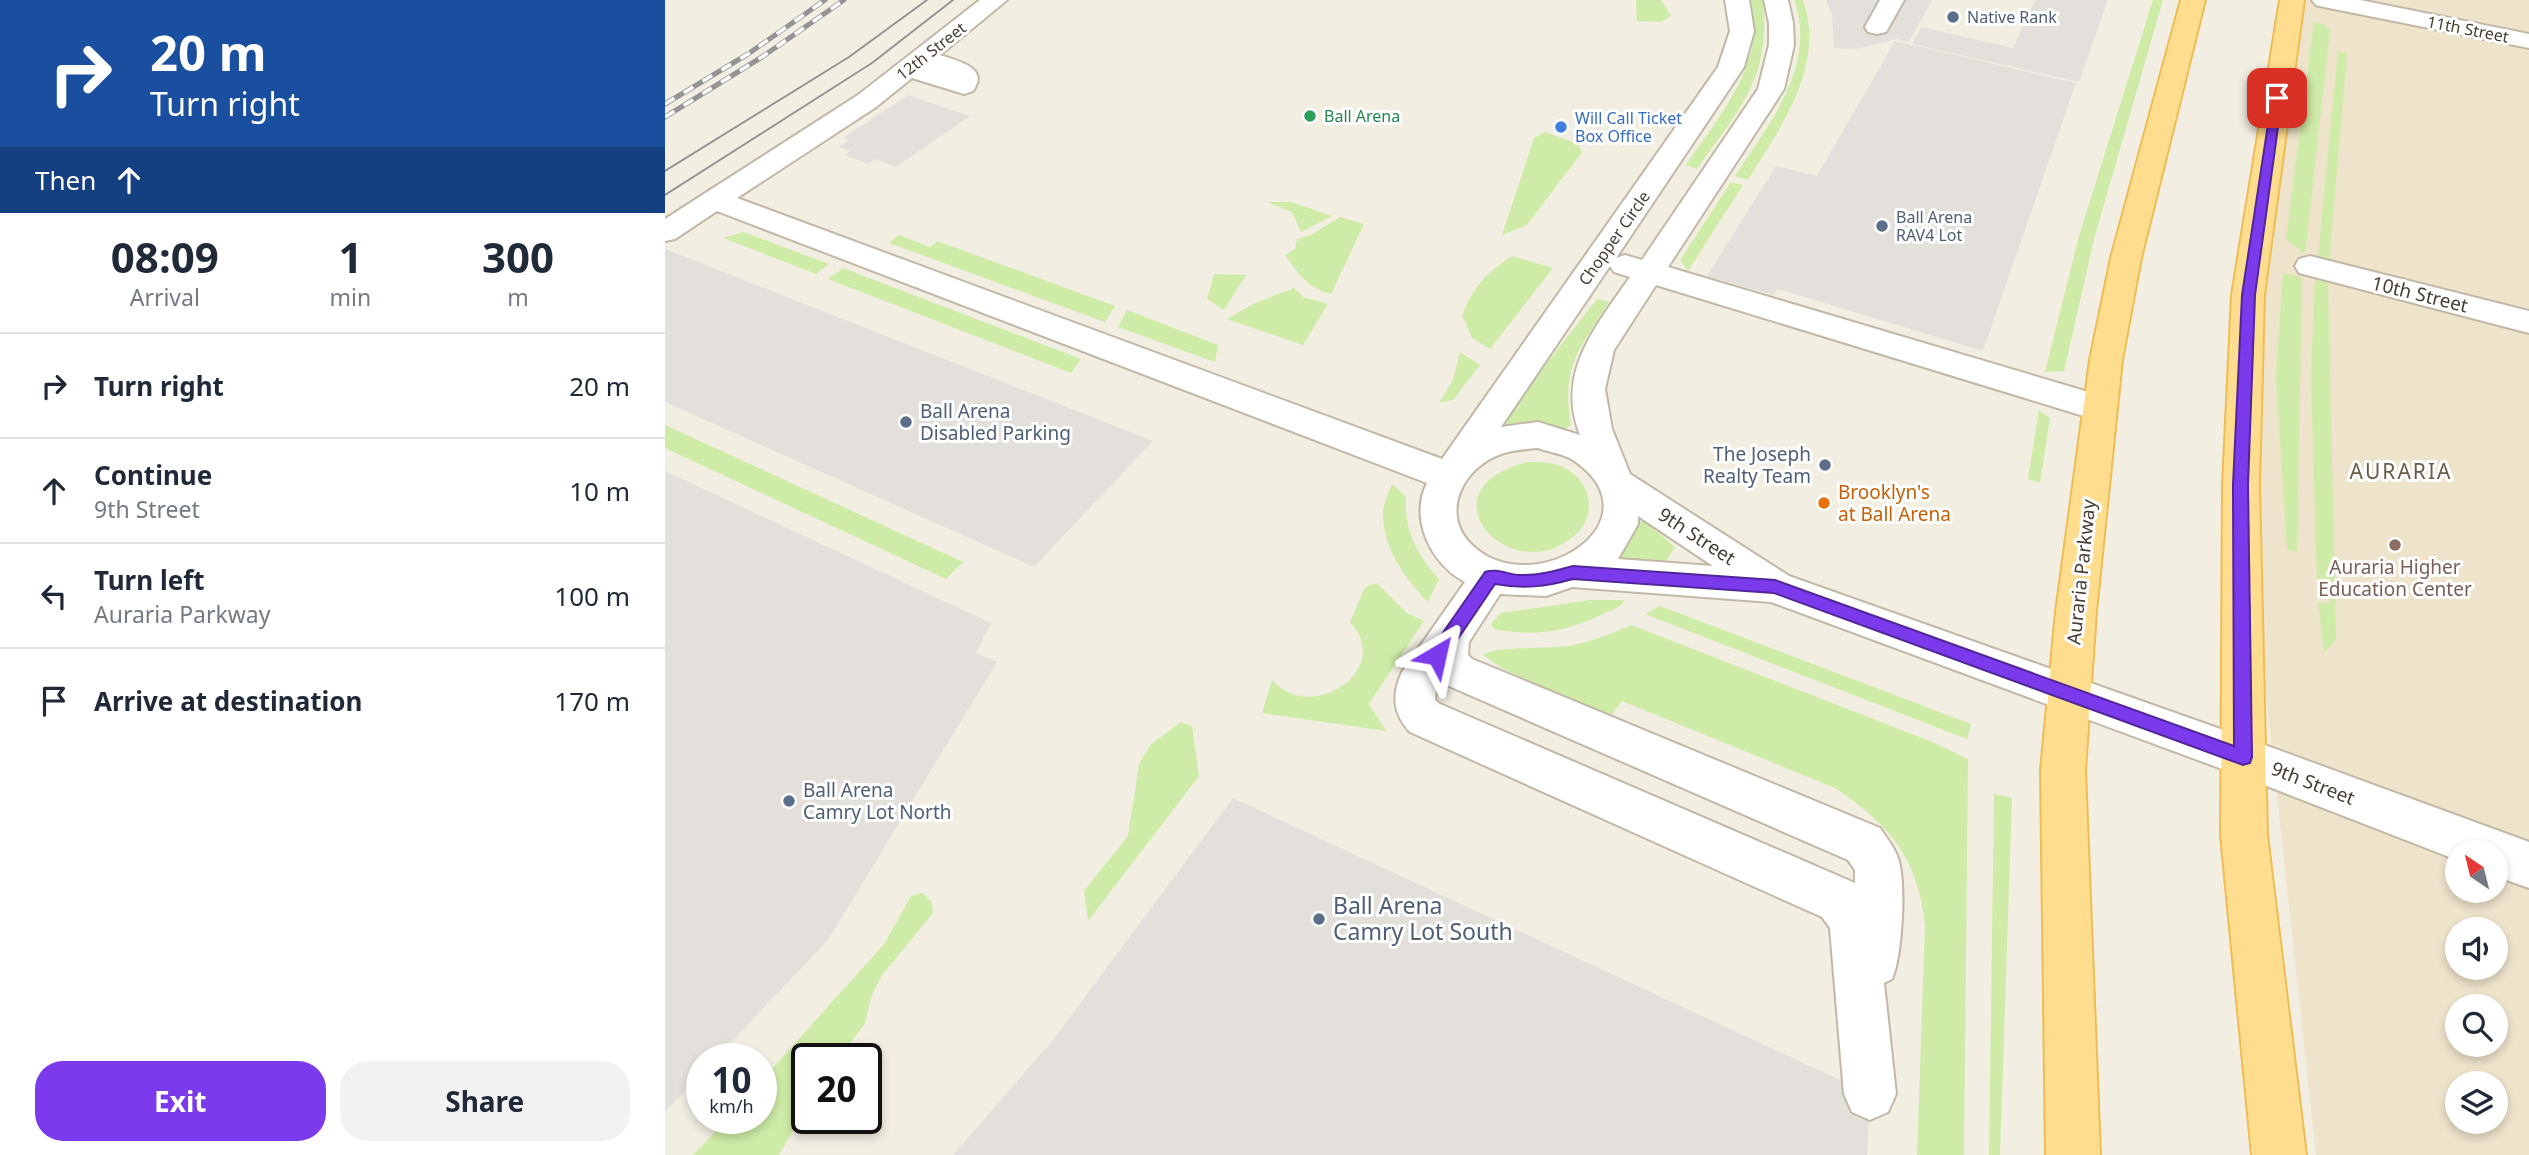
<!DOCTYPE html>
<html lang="en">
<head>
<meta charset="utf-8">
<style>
	body { margin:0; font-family:"Noto Sans",sans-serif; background:#f2f2f3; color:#1f2937; height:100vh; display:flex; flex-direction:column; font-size:26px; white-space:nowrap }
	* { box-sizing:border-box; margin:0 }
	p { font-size:23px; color:#747a83 }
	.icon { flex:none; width:38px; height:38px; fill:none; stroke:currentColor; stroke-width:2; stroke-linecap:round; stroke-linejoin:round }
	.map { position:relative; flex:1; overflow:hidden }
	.sheet { display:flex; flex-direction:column; background:#fff; width:665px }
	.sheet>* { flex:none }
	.guide { background:#1a4fa0; color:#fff; overflow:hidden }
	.needle { width:46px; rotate:325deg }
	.tools { position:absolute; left:1780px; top:840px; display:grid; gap:14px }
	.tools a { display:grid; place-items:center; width:63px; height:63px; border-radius:50%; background:#fff; box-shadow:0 4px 10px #0003; font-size:35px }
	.speed { position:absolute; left:21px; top:1043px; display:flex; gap:14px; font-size:35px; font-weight:700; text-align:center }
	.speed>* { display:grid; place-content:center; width:91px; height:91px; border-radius:50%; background:#fff; box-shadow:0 4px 10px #0003; line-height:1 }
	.speed small { font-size:18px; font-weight:400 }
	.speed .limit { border:4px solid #111; border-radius:10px; background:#fff; color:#111 }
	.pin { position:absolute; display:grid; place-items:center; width:60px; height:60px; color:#fff; margin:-30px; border-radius:14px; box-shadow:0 4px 10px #0006 }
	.me { position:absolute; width:77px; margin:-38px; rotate:36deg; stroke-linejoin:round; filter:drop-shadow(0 0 5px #0008) }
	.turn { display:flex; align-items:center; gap:24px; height:147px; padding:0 35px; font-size:32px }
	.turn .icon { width:91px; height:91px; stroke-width:2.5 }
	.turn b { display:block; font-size:49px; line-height:60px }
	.then { display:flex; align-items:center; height:66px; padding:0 35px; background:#0003; gap:14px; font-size:26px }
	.eta { display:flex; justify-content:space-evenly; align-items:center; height:119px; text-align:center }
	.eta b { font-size:42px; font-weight:700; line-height:49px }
	.primary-button { display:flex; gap:14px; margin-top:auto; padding:14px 35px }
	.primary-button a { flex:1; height:80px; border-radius:28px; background:#7c3aed; color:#fff; font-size:28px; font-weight:700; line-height:80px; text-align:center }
	.primary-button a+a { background:#f2f2f3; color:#1f2937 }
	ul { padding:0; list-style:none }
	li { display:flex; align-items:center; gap:21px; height:105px; padding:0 35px; border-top:2px solid #e0e1e3 }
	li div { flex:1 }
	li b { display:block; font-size:26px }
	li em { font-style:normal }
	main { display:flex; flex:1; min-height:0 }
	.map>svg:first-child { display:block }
	.education { fill:#eee3cb; fill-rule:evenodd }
	.green { fill:#ceeca7 }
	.parking { fill:#e3e0dc }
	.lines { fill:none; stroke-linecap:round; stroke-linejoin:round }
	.minor-casing { stroke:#c2b8a7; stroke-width:4 }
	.major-casing { stroke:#eebd56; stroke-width:4 }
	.minor { fill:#fff; fill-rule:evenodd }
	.major { fill:#ffdd8f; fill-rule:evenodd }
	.tram { stroke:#949494; stroke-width:2 }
	.rail-casing { stroke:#949494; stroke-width:5 }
	.rail { stroke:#fff; stroke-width:3.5; stroke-dasharray:11; stroke-linecap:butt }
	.route { fill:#7c3aed; stroke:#51269a; stroke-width:2 }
	.service-dot { fill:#5c6f8a; stroke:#fff; stroke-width:2.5 }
	.leisure-dot { fill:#2e9e5b; stroke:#fff; stroke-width:2.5 }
	.shop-dot { fill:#3f7fe0; stroke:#fff; stroke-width:2.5 }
	.food-dot { fill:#e8710a; stroke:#fff; stroke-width:2.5 }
	.education-dot { fill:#8d6e63; stroke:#fff; stroke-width:2.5 }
	.labels { text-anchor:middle; stroke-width:6; stroke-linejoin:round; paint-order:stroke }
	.far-service-label { font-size:16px; fill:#4e5e75; stroke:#fff; text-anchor:start }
	.far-street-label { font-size:16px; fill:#453d32; stroke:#fff }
	.far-leisure-label { font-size:16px; fill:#27864d; stroke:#fff; text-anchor:start }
	.far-shop-label { font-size:16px; fill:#366cbe; stroke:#fff; text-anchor:start }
	.street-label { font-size:19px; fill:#453d32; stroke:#fff }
	.service-label { font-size:19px; fill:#4e5e75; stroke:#fff; text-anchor:start }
	.food-label { font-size:19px; fill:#c56008; stroke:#fff; text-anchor:start }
	.education-label { font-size:19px; fill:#785e54; stroke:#fff }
	.neighbourhood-label { font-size:21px; letter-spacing:2px; fill:#695b49; stroke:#fff }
	.near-service-label { font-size:23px; fill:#4e5e75; stroke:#fff; text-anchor:start }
</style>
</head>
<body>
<main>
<section class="sheet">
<div class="guide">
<div class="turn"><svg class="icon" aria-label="right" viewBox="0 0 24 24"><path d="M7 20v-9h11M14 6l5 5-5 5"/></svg><div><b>20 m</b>Turn right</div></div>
<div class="then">Then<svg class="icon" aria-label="ahead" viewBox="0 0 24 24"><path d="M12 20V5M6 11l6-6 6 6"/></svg></div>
</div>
<div class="eta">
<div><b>08:09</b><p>Arrival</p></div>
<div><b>1</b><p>min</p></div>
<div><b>300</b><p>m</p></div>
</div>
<ul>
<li><svg class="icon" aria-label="right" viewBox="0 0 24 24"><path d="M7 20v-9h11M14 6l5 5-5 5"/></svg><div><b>Turn right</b></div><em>20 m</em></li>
<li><svg class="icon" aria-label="ahead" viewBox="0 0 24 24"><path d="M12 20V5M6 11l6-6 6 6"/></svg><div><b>Continue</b><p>9th Street</p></div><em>10 m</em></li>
<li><svg class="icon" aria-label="left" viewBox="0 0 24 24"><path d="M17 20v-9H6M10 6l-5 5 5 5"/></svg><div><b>Turn left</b><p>Auraria Parkway</p></div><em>100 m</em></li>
<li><svg class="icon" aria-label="arrive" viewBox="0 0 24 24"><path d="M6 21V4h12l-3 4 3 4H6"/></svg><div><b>Arrive at destination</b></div><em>170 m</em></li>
</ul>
<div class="primary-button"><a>Exit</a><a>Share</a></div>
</section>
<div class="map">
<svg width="1864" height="1155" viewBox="0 0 1864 1155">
	<rect width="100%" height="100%" fill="#f3eee2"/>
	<path class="education" d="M1641,0H1864V1155H1651L1599,676L1595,413L1602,267ZM1792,852H1830V891H1792ZM1792,929H1830V968H1792ZM1792,1006H1830V1045H1792ZM1792,1083H1830V1122H1792Z"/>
	<g class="green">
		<path d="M971,0H996L1006,16L996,22L972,21Z"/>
		<path d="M1086,0H1097L1098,3C1106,79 1073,111 1032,169L1021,165C1054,116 1102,63 1086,0Z"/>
		<path d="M1129,0H1138C1161,66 1116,126 1083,180L1070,176C1103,126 1153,64 1129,0Z"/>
		<path d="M1488,0H1498L1429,239L1399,371L1380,372L1414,236Z"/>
		<path d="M1649,22L1661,25V28L1665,29L1640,254L1621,239Z"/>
		<path d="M1673,52L1682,54L1664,259L1653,257Z"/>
		<path d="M880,132L913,144L917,152L862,225L837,235L869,138Z"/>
		<path d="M1066,182L1078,185L1023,271L1015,260Z"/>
		<path d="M602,202H626L667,216L636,232L627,212Z"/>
		<path d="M675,217L699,224L666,294C643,288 634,274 620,255L630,249L632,239L646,235Z"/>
		<path d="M78,232L164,264L151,274L58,238Z"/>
		<path d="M234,235L265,247L272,241L450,306L440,322L224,243Z"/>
		<path d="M847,256L888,268L825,349L807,338L797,315C810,284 820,274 847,256Z"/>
		<path d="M178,268L416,359L406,373L163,279Z"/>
		<path d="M1618,273L1637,277L1632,552L1622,549L1611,377Z"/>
		<path d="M549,274L581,275L559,310L542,299Z"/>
		<path d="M1650,280L1663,283L1671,640L1659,652L1653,602L1664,604L1663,584L1652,581L1646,376Z"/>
		<path d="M629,288L638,297L663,304L638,345L562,319L588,304Z"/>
		<path d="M932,299L944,302C914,350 896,366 906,425L900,429L879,425L844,429L841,422L878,368Z"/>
		<path d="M462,310L553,345L550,362L453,327Z"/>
		<path d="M795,352L815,365L788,400L774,403L788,380Z"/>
		<path d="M1374,410L1385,418L1375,483L1363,479Z"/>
		<path d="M0,425L298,562L281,579L0,448Z"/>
		<path d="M863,462C875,462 889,462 900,468C926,481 933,515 910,535C846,592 752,489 863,462Z"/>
		<path d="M727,484L741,497C739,530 752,555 774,579L763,602C740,578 719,551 718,515C717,506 724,493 727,484Z"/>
		<path d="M972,521L980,522L1010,547L1000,563L959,559L954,556Z"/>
		<path d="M712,583L742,613L759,621L704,704L721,731L597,713L607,680C646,725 730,670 685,622L700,587Z"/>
		<path d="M925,600H959L957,605C911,628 881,639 829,629L826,624L836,613Z"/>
		<path d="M995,606L1306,724L1302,739L980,614Z"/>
		<path d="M966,625L1265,741L1303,759L1299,1155H1252L1260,925C1253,858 1224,824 1170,788L957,701L946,716L840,670L818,655C832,645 887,650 909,645C929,641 948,633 966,625Z"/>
		<path d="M516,722L527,726L534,776L423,921L419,891L463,836L474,764L485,745Z"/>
		<path d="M1329,794L1347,798L1335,1155H1324Z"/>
		<path d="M258,893L267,903L268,913L217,975L206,997L200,1024L172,1059H142V1106L114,1155H28L63,1118H96V1081L220,943L246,896Z"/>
	</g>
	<g class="parking">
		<path d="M1161,0H1267L1244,42L1231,39L1192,49L1169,48L1167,14Z"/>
		<path d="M1370,0H1443L1414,82L1247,44L1256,27L1348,48Z"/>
		<path d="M1230,41L1411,83L1318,351L1113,289L1108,295L1042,276L1111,166L1152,176Z"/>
		<path d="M243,95L305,116L231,167L210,159L203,164L180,155L185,151L174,147L184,140L178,138Z"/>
		<path d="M0,249L488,441L369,567L0,402Z"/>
		<path d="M0,471L326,623L311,653L332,662L163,940L50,1059H37V1073L0,1112Z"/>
		<path d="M568,798L1205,1094L1202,1155H288L387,1041Z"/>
	</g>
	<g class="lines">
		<g class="minor-casing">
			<g id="minor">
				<path d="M315,0H342L275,55C292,61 325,67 308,91L299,94L247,78L211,107L72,198L777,459L1053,67L1065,31L1060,0H1084L1089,31L1079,67L951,258L960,255L977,260L1093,89L1104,45V23L1099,0H1123L1128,23L1129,45L1119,89L1003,267L1447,399L1452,408L1447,417L1435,421L991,285L949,350L940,389L947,429L965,474L1124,576L1578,737L1864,842V888L1830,876V852H1792V860L1576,776L1106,602L907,587L881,596L835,594L804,642L803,655L807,659L1215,828C1223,840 1233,852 1235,866C1240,892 1237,956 1227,979L1219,983L1231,1094L1223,1112L1205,1120L1187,1112L1179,1094L1165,928L1157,917L745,732C727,713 727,694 737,672L800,582C766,564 744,519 762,483L52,211L10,239L0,241V219L193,95ZM945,266L949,272L965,277C932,325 890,372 915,435L873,422L836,427ZM873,448C884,452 899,454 908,460C997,520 870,603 808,546C774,515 797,468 836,454C848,450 861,449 873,448ZM973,516L1048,566L953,559L973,524ZM777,683L1183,860L1190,870V883L775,704L770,700L771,691Z"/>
				<path d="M1215,0H1239L1221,32L1212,34L1203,32L1200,27Z"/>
				<path d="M1647,0H1695L1864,34V48L1659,7L1651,5Z"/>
				<path d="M1645,256L1864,311V333L1634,273L1630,266L1634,259Z"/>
			</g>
		</g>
		<g class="major-casing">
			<g id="major">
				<path d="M1516,0H1540L1476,258L1457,360L1431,612L1420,770L1435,1155H1381L1376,770L1391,612L1425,360L1446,258Z"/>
				<path d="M1615,0H1639L1599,295L1594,485L1602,835L1641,1155H1587L1556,835L1558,485L1567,295Z"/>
			</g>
		</g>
		<use href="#minor" class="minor"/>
		<use href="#major" class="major"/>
		<g class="tram">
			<path d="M0,171L184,57L262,0"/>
			<path d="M0,195L207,63L288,0"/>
		</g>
		<g class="rail-casing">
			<g id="rail">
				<path d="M0,104L83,54L160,0"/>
				<path d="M0,117L97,57L179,0"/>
			</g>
		</g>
		<use href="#rail" class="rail"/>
	</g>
	<path class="route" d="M1612,95L1617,98L1590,295L1583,485L1587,757L1585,763L1578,765L1109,593L908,579C880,587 858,589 830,584L778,661L772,663L766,661L764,655L766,650L820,572C831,568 842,574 853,575C872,576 890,571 908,566L1110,580L1569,746L1568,485L1577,295L1607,98Z"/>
	<g class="service-dot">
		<circle cx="1288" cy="17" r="7"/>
		<circle cx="1217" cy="226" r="7"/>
		<circle cx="241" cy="422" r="7"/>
		<circle cx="1160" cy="465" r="7"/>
		<circle cx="124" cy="801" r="7"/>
		<circle cx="654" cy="919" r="7"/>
	</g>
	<circle class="leisure-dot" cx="645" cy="116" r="7"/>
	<circle class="shop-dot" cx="896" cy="127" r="7"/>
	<circle class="food-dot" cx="1159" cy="503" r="7"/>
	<circle class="education-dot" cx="1730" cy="545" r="7"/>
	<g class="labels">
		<g class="far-service-label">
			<text x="1302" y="23">Native Rank</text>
			<text x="1231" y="223">Ball Arena<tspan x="1231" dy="18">RAV4 Lot</tspan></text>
		</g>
		<g class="far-street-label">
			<text transform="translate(1803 29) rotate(11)" y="6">11th Street</text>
			<text transform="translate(266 51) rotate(-38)" y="6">12th Street</text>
			<text transform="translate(949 238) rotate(-55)" y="6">Chopper Circle</text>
		</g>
		<g class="far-leisure-label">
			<text x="659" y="122">Ball Arena</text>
		</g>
		<g class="far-shop-label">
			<text x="910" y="124">Will Call Ticket<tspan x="910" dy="18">Box Office</tspan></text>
		</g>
		<g class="street-label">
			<text transform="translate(1755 294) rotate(14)" y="7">10th Street</text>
			<text transform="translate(1032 536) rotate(33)" y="7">9th Street</text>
			<text transform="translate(1416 572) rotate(-84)" y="7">Auraria Parkway</text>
			<text transform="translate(1648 783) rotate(21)" y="7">9th Street</text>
		</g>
		<g class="service-label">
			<text x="255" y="418">Ball Arena<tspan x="255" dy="22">Disabled Parking</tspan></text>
			<text x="1146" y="461" text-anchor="end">The Joseph<tspan x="1146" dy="22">Realty Team</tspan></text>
			<text x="138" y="797">Ball Arena<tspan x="138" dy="22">Camry Lot North</tspan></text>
		</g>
		<g class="food-label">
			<text x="1173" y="499">Brooklyn's<tspan x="1173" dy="22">at Ball Arena</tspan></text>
		</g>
		<g class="education-label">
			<text x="1730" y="574">Auraria Higher<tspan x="1730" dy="22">Education Center</tspan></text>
		</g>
		<g class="neighbourhood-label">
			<text x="1736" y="479">AURARIA</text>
		</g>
		<g class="near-service-label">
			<text x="668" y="914">Ball Arena<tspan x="668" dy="26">Camry Lot South</tspan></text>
		</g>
	</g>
</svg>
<div class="tools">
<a><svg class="needle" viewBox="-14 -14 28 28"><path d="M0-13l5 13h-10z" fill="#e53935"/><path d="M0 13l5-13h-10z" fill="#747a83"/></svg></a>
<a><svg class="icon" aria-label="sound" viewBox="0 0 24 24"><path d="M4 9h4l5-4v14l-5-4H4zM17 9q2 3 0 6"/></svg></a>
<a><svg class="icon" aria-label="search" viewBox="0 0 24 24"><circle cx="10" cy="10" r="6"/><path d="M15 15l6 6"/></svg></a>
<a><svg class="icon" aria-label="layers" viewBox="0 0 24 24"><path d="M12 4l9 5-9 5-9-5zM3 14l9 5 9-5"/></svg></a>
</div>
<div class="speed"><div>10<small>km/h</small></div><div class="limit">20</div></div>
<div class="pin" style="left:1612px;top:98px;background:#d93025"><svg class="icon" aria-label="arrive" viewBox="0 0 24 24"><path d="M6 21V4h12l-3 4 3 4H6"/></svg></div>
<svg class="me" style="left:772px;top:655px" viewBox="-20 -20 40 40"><path d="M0-17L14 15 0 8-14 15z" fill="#7c3aed" stroke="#fff" stroke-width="4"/></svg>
</div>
</main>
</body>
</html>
